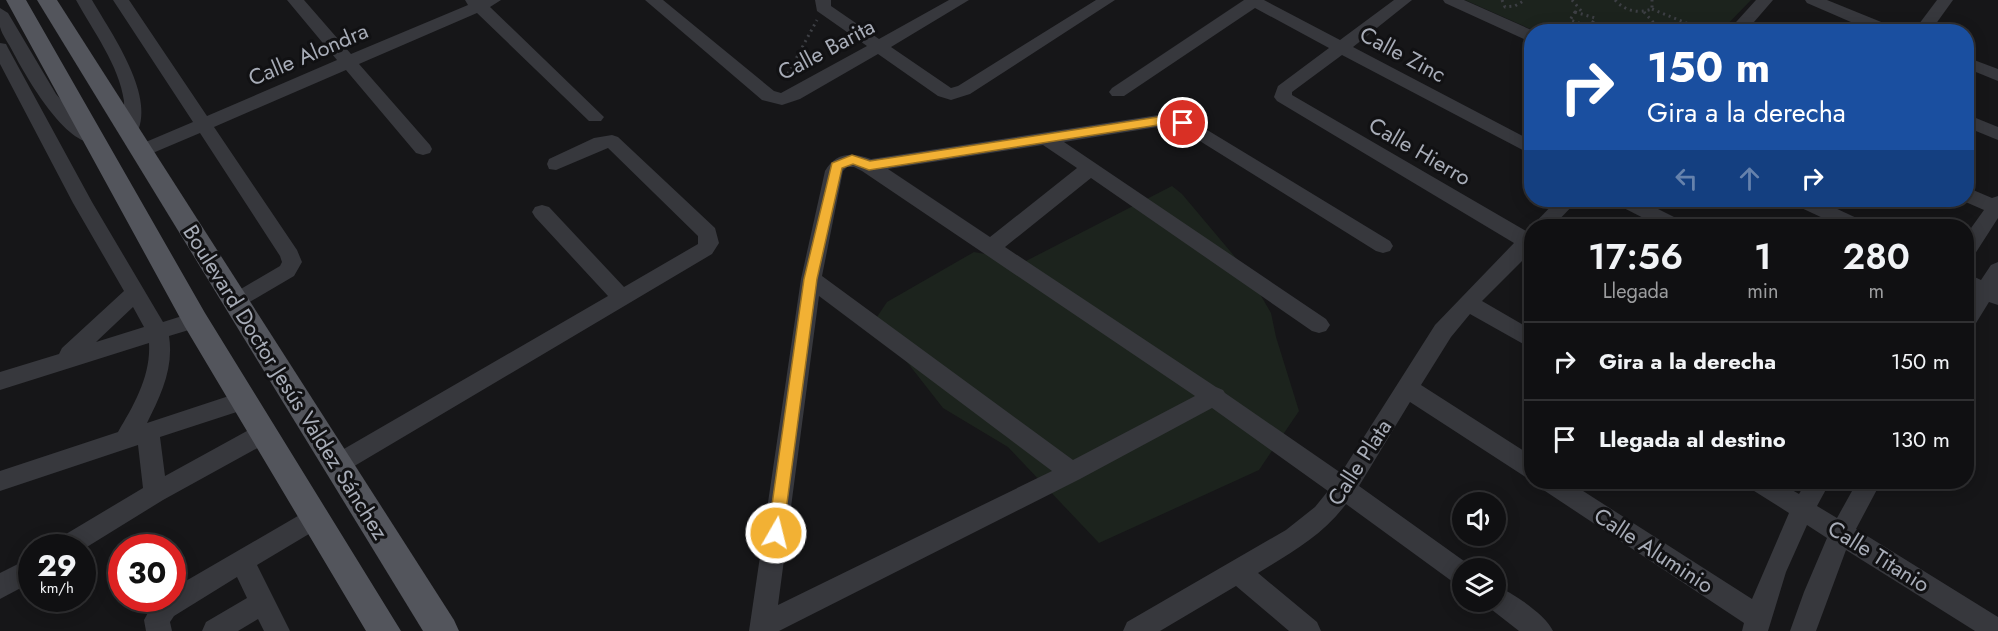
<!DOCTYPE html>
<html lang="es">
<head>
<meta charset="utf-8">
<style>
	body { margin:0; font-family:Jost,sans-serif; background:#1e1e20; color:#f1f3f6; height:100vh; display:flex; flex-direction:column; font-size:22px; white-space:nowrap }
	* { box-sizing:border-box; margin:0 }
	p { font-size:20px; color:#9c9d9f }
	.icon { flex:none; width:33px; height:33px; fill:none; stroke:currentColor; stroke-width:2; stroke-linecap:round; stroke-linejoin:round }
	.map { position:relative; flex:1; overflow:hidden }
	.panel { position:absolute; left:1524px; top:219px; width:450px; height:270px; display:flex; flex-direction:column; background:#101012; border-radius:24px; box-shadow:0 3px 15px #0003,0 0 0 2px #303032 }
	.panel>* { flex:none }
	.banner { position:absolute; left:1524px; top:24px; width:450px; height:183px; border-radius:24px; box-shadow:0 3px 15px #0003,0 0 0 2px #303032; background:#1a4fa0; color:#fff; overflow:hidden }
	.fabs { position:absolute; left:1452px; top:492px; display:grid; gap:12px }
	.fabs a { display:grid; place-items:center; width:54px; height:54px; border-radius:50%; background:#101012; box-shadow:0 3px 15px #0003,0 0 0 2px #303032; font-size:30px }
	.speed { position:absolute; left:18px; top:534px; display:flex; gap:12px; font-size:30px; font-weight:700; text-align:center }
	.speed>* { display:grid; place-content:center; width:78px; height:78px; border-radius:50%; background:#101012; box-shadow:0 3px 15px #0003,0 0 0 2px #303032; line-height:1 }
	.speed small { font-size:15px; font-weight:400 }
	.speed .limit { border:9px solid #d22; background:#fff; color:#111 }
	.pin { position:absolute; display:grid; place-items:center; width:51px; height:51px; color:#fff; margin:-26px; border:3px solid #fff; border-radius:50%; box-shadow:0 2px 6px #0007 }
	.me { position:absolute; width:66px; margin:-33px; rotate:8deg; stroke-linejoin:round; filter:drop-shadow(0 0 4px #0008) }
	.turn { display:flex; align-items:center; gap:21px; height:126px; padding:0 24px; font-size:27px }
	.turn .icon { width:78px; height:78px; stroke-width:2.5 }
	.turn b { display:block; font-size:42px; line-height:51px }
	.lanes { display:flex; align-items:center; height:57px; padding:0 24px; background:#0003; justify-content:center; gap:30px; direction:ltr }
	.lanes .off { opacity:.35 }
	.eta { display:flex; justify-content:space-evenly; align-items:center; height:102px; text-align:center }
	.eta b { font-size:36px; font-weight:600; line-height:42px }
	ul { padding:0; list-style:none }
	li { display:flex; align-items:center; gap:18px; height:78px; padding:0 24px; border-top:2px solid #303032 }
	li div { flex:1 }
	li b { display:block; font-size:22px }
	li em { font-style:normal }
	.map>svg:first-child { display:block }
	.green { fill:#1c231d }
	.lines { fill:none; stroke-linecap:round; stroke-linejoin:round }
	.path { stroke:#3d3f44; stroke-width:3; stroke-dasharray:2 4; stroke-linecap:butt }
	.minor { fill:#37383d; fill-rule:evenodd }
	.major { fill:#53555c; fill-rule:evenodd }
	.route { fill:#f2b134; stroke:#9d7322; stroke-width:1.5 }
	.labels { text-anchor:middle; stroke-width:6; stroke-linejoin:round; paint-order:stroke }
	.street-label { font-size:22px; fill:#a8adb8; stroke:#111113 }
</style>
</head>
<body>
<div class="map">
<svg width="1998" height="631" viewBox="0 0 1998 631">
	<rect width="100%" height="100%" fill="#161618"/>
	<g class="green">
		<path d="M1465,0H1751L1721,31H1535Z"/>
		<path d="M1172,186L1182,194L1246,270L1271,313L1276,337L1299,411L1259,470L1099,543L1008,447L943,408L896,348L877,317L887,302L974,252L1026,261Z"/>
	</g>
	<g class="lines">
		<g class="path">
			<path d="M1502,0L1505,7L1515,6L1525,0"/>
			<path d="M1572,0L1583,13"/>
			<path d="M1615,0C1625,11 1638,14 1652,9V0"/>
			<path d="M1652,9L1708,32"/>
			<path d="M1575,12L1595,18L1590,27L1570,20Z"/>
			<path d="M1644,12L1662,32"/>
			<path d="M785,79L817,20"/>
		</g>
		<g class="minor">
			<path d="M76,0H92C111,33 159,99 135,137H123C116,127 125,112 124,101C119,65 93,31 76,0Z"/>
			<path d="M113,0H129L207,116L337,60L287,0H304L351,54L468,5L465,0H501L490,7L604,117L601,121H589L477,13L359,64L430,145L432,149L430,153L423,155L416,153L346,70L214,127L297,250L302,262L294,276L236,310L229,308L226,302L229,296L280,266L282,262L280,256L200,133L148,155L141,157L134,155L132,151L134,147L193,122Z"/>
			<path d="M645,0H663L774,91L781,93L867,46L817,11L815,0H831V6L879,39L949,0H969L891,47L951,88L958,86L1096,0H1115L970,94L951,100L938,96L878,54L800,99L782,105L762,100Z"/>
			<path d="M1244,0H1264L1340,40L1394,0H1412L1353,47L1532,141V155L1342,55L1292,92V95L1526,231L1532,230V251L1482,301L1532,330V349L1470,314L1451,337L1421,385L1532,456V479L1524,476L1410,402L1359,486L1471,566L1472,568H1462V585L1453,582L1346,504C1323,535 1291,553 1258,573L1317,622L1321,631H1289L1236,586L1160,631H1123L1127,622L1286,530L1315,507L1328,491L1212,408L1080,479L779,631H749L801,279L825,171C836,152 852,152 871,159L1158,115H1175L1199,125L1390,241L1393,246L1390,251L1383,253L1376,251L1187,133L1173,127H1158L1064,142L1326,319L1330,325L1326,331L1319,333L1312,331L1091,178L1005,247L1216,387L1223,390L1225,393L1341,473L1435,325L1514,243L1277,101L1274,97L1278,86L1329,48L1255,8L1124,96H1112L1109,92L1112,88ZM1043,145L1077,168L990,237L888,169ZM847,167H854L862,171L1195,396L1073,460L822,276L843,171ZM819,296L1052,471L778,605Z"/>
			<path d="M1443,0H1464L1536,32H1532V41L1526,40L1445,3Z"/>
			<path d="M1756,0H1773L1754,22L1771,32H1727Z"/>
			<path d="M1805,0H1827L1896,28L1898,32H1874L1807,3Z"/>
			<path d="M1937,0H1953L1930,32H1913Z"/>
			<path d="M0,8L8,13L56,94L68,108L101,138L98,142C68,151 25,75 13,52C9,44 2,35 0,27C0,21 0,14 0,8Z"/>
			<path d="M0,43L6,44L8,48L92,202L163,322L195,312L202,314L206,320L202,326L169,336C174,368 161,395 147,423L244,391L252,393L255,400L252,407L160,437L165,476L256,426L264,423L272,426L275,433L272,440L163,500L82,550V548H53L56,540L143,488L138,445L0,491V471L118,432C134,405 151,376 149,343L0,390V372L59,354L62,348L124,291L73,203L0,64ZM133,307L144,327L96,342Z"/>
			<path d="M1966,57L1998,69V81L1966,68Z"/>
			<path d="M1966,114L1998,127V140L1966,127Z"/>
			<path d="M612,135L618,137L715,228L719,243L712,254L346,471L338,474L330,471L326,464L330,457L608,296L535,217L532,212L535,207L542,205L549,207L624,287L698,244V236L608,148L556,170L549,169L547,164L549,159L594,138Z"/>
			<path d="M1966,187L1992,198L1998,196V218L1973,257L1966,259V235L1984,210L1961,200H1966Z"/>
			<path d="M1557,200H1578L1553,226H1532Z"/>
			<path d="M1615,200H1640L1682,221L1685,226H1659L1618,205Z"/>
			<path d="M1792,200H1818L1863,221L1866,226H1840L1795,205Z"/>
			<path d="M1998,262V305L1989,302L1973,328L1966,330V303L1973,294L1966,291V273L1981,280L1991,265Z"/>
			<path d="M1538,482H1569L1752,599L1789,513L1751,489L1747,482H1778L1799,494L1806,482H1830L1817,506L1837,518L1857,482H1881L1856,529L1998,617V631H1975L1846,550L1816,631H1790L1804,592L1827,538L1807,525L1786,572L1768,631H1742L1744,623L1542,489Z"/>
			<path d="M315,506L324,509L327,517L324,525L257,565L290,631H264L258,619L238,631H202L206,622L247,598L237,577L174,616L170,622L172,631H146L144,620L156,598H172V589Z"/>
			<path d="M32,557V582L0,599V573Z"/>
			<path d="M1496,586C1512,592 1546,615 1553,631H1519L1487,606L1485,602H1496Z"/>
		</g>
		<g class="major">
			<path d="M6,0H26L205,313L401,631H366L185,327Z"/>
			<path d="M37,0H57L454,620L459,631H423Z"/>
		</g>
	</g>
	<path class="route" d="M1158,117L1183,120L1189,123L1183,127L1158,125L869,170L853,164L842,168L817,279L783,533L781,538L776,541L770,538L768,533L804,279L832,163L852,155L870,161Z"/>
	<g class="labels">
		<g class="street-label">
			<text transform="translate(826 49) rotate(-28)" y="8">Calle Barita</text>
			<text transform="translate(308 54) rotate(-23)" y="8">Calle Alondra</text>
			<text transform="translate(1403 54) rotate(28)" y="8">Calle Zinc</text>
			<text transform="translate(1420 151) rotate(30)" y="8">Calle Hierro</text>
			<text transform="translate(286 382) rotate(58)" y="8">Boulevard Doctor Jesús Valdez Sánchez</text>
			<text transform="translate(1359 462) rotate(-57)" y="8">Calle Plata</text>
			<text transform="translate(1654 550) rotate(33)" y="8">Calle Aluminio</text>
			<text transform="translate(1879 556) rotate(32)" y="8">Calle Titanio</text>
		</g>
	</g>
</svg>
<div class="fabs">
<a><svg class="icon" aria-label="sound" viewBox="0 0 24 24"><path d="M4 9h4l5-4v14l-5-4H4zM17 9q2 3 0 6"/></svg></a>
<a><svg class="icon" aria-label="layers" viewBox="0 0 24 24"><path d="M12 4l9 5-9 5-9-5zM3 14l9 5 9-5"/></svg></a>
</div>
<div class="speed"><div>29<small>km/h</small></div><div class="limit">30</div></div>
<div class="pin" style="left:1183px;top:123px;background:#d93025"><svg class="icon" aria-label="arrive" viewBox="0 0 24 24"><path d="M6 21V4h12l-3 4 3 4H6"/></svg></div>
<svg class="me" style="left:776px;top:533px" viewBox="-20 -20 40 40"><circle r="17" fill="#f2b134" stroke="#fff" stroke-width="3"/><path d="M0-11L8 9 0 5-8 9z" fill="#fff"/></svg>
<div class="banner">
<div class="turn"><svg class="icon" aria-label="right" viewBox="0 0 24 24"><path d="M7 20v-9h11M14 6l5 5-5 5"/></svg><div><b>150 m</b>Gira a la derecha</div></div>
<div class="lanes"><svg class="icon off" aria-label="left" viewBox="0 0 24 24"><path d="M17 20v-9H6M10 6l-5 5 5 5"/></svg><svg class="icon off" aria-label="ahead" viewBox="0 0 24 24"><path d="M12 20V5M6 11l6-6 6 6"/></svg><svg class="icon" aria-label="right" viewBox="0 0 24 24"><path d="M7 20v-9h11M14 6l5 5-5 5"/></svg></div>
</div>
<section class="panel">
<div class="eta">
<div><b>17:56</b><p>Llegada</p></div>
<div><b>1</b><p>min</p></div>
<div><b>280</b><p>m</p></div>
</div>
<ul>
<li><svg class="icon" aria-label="right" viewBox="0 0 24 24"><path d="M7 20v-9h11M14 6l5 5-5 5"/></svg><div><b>Gira a la derecha</b></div><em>150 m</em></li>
<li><svg class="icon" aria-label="arrive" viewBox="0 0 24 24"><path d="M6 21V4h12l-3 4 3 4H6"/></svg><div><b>Llegada al destino</b></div><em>130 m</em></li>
</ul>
</section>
</div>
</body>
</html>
